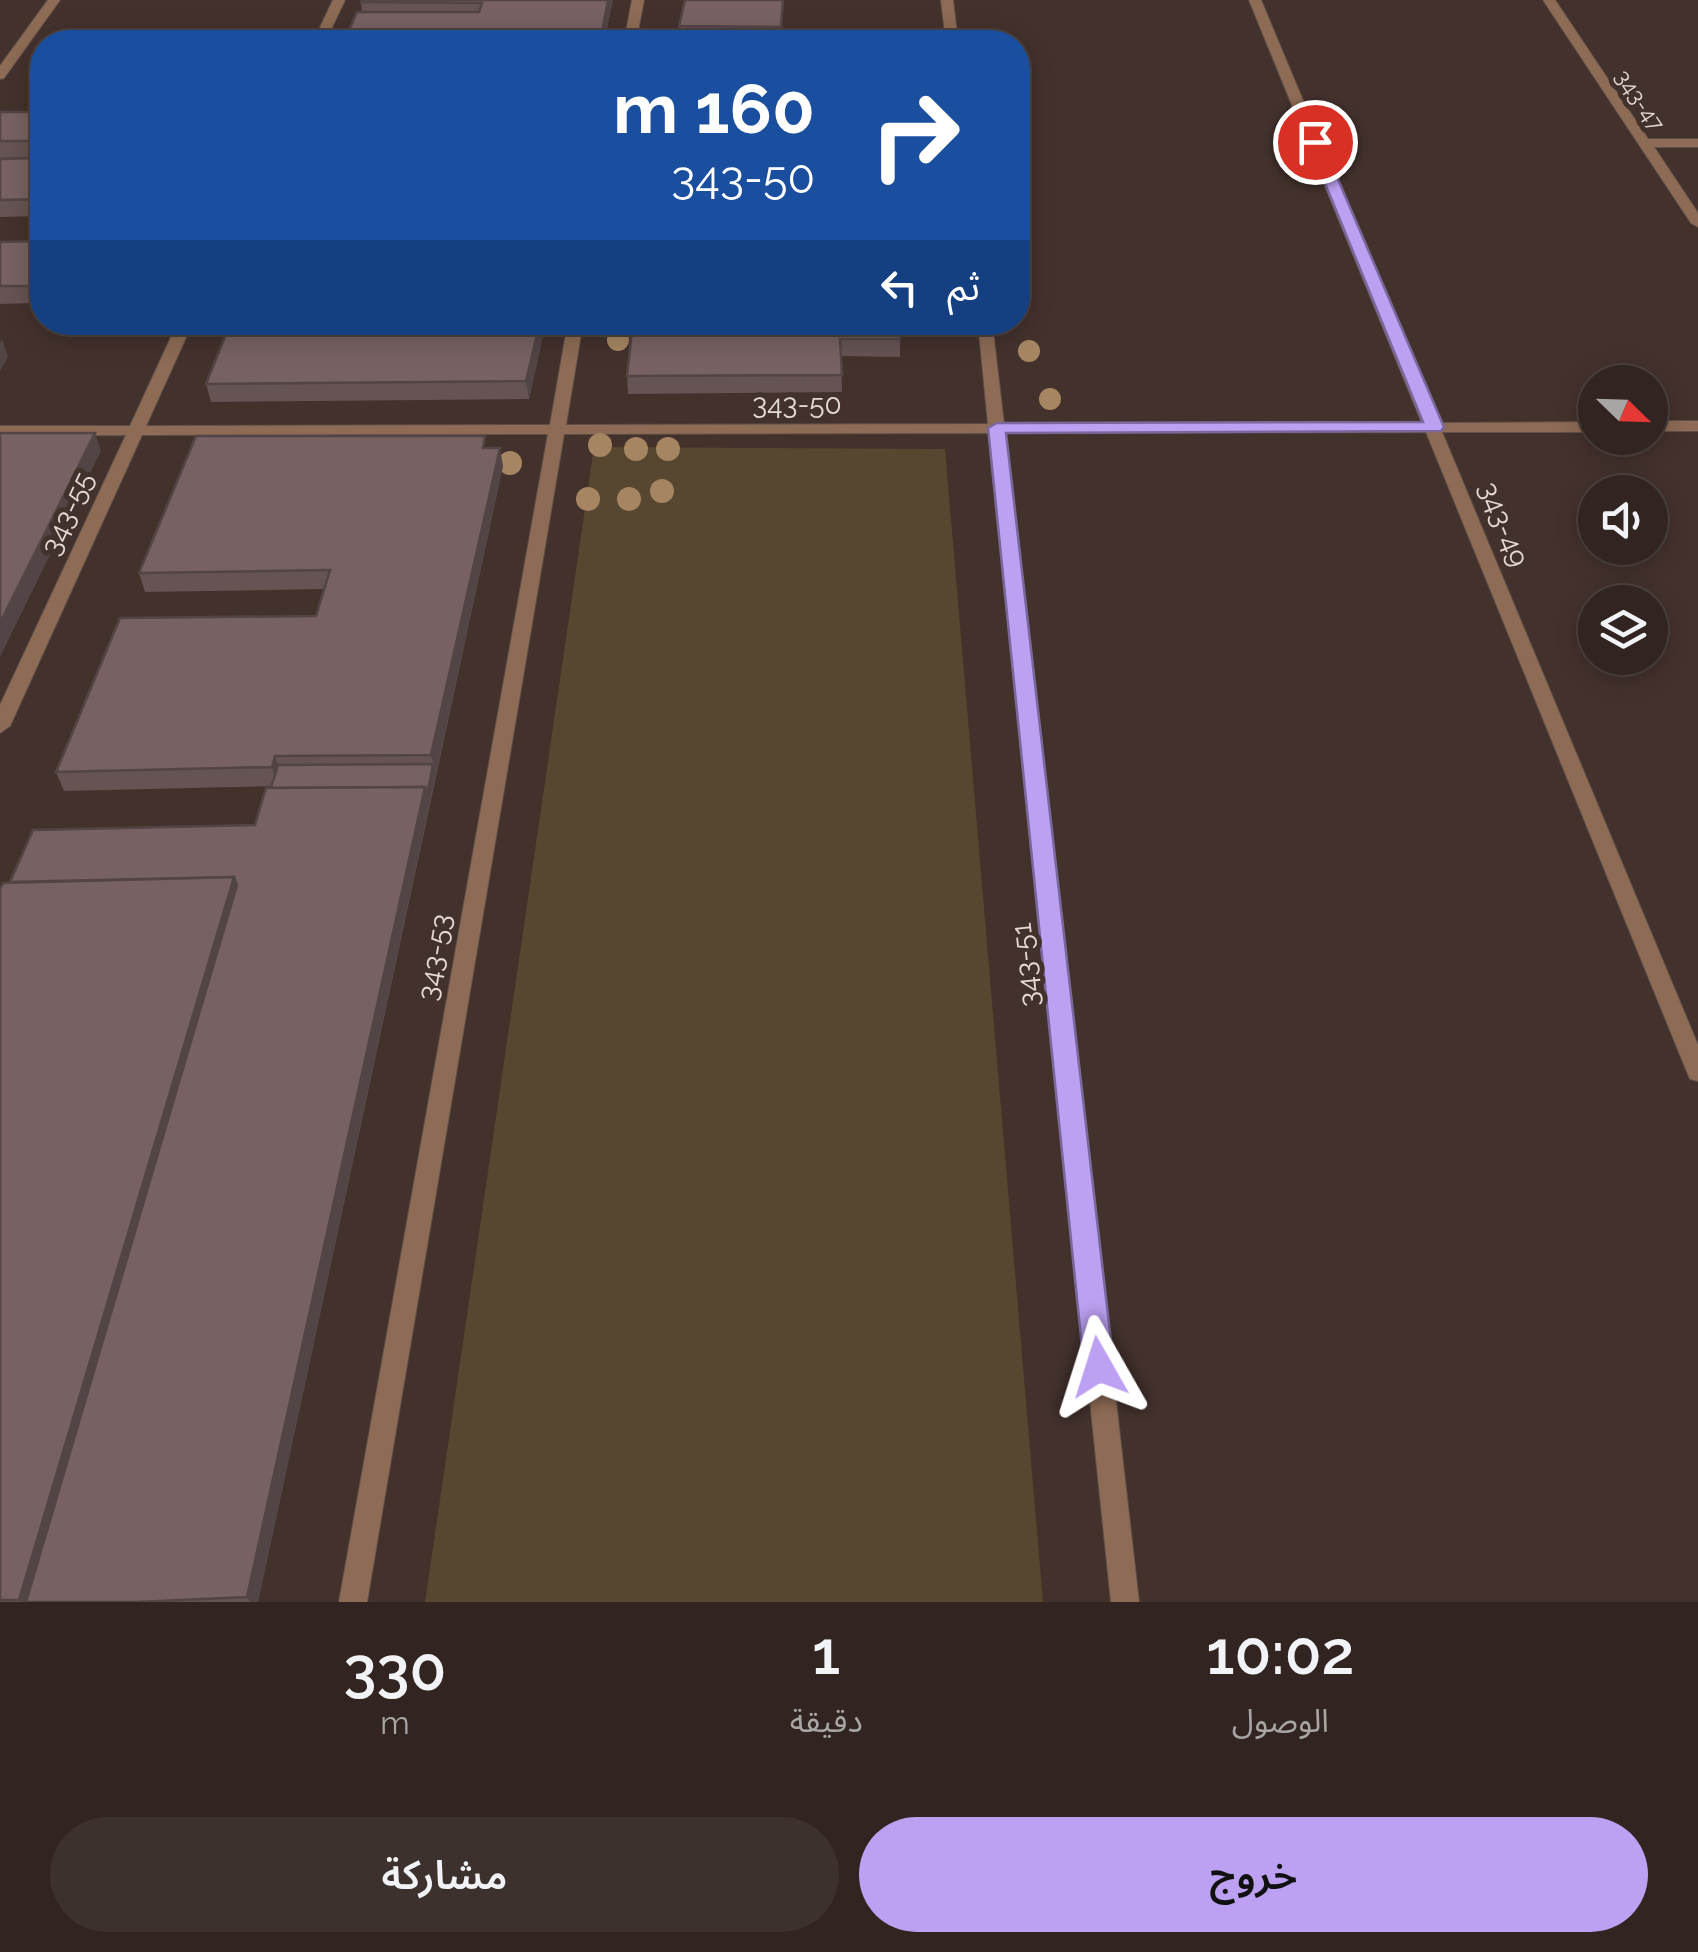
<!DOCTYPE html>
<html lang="ar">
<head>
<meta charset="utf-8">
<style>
	body { margin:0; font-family:Raleway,"Noto Sans Arabic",sans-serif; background:#3d312e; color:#f1f3f6; direction:rtl; height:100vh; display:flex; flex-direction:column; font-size:38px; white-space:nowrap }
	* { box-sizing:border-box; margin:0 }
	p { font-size:32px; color:#a8a5a5 }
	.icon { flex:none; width:55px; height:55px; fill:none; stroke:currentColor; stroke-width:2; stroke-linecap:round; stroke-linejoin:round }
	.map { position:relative; height:1602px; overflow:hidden; direction:ltr }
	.panel { display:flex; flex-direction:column; background:#322521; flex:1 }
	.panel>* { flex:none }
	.hud { position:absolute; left:30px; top:30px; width:1000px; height:305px; border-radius:40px; box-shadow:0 5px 25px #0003,0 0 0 2px #4d423f; direction:rtl; background:#1a4fa0; color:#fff; overflow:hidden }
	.needle { width:65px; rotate:113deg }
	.buttons { position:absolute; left:1578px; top:365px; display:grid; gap:20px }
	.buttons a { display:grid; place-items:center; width:90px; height:90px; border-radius:50%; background:#322521; box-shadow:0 5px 25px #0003,0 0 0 2px #4d423f; font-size:50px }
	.pin { position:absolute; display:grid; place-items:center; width:85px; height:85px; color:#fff; margin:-42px; border:5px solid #fff; border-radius:50%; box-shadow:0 2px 10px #0007 }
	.me { position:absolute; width:110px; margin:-55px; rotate:354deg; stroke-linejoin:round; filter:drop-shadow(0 0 8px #0008) }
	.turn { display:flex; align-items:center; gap:35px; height:210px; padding:0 50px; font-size:45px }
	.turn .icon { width:130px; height:130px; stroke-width:2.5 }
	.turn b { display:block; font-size:70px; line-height:85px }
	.then { display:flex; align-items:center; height:95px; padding:0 50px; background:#0003; gap:20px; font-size:38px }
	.eta { display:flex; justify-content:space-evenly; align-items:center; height:170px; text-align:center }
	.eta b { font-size:60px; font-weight:600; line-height:70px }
	.primary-button { display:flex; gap:20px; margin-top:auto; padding:20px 50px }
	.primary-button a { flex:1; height:115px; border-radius:60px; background:#bca0f2; color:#111; font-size:40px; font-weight:600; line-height:115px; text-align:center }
	.primary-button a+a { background:#3d312e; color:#f1f3f6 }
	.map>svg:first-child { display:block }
	.green { fill:#574630 }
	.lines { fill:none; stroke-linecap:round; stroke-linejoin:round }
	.minor-casing { stroke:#604f4b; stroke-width:2 }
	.minor { fill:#8d6b54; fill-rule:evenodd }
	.tree { fill:#a68662 }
	.wall { fill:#665354 }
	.shaded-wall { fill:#534445 }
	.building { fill:#776162; stroke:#534445; stroke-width:2.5 }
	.route { fill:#bca0f2; stroke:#7a689d; stroke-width:2.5 }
	.labels { text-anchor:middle; stroke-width:10; stroke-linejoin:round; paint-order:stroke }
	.far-street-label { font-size:22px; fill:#e6dad6; stroke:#43312c }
	.street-label { font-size:28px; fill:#e6dad6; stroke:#43312c }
</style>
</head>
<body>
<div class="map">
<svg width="1698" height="1602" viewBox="0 0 1698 1602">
	<rect width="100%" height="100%" fill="#43312c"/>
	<path class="green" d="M594,447L945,449L1043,1602H425Z"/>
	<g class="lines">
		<g class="minor-casing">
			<g id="minor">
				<path d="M48,0H60L4,78L0,79V66Z"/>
				<path d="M333,0H345L325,42H313Z"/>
				<path d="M632,0H644L636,42H624Z"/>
				<path d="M941,0H953L958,42H946Z"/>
				<path d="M1249,0H1261L1438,423L1595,422V432H1442L1698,1045V1081L1690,1079L1687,1072L1426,432L1005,433L1139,1602H1111L989,433L564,434L367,1602H339L548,434L142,435L10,726L0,733V705L126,435L0,436V426H130L178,322H193L146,426L550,425L568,322H583L566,425L988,424L978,322H992L1004,424L1422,423Z"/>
				<path d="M1543,0H1555L1648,139H1698V147H1654L1698,213V227L1691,223Z"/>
				<rect x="1650" y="421" width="48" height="10"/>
			</g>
		</g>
		<use href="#minor" class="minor"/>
	</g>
	<g class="tree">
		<circle cx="618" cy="340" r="11"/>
		<circle cx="1029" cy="351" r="11"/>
		<circle cx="1050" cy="399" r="11"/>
		<circle cx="600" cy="445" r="12"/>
		<circle cx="636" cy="449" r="12"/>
		<circle cx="668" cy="449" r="12"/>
		<circle cx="510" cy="463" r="12"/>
		<circle cx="662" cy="491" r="12"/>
		<circle cx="588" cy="499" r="12"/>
		<circle cx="629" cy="499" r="12"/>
	</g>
	<g class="wall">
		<path d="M613,0L604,42L362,12L361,2Z"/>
		<path d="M783,0L782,35L679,33V26Z"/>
		<path d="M0,112H42V157L0,158Z"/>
		<path d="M42,158V216L0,217V159Z"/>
		<path d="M42,241V290L35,303L0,304V242Z"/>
		<path d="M231,322H546L529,399L211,402L206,384Z"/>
		<path d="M899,322L893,332H900V357L841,356L842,392L628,394L627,376Z"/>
		<path d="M487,448L503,466L258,1602H0V889L10,883L255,825L271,788L272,786L64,791L56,772L316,616L324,589L145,592L139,573Z"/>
	</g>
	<g class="shaded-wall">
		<path d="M608,0H613L604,42H600Z"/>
		<path d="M42,262V290L35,303L29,286Z"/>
		<path d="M540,322H546L529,399L526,381Z"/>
		<path d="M888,322H899L889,339L882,332Z"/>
		<path d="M2,339L8,357L0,371V342Z"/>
		<path d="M95,433L101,451L0,657V623Z"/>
		<path d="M500,448L503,466L436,774L431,755Z"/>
		<path d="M275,756L281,775L277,786L272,767Z"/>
		<path d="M433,764L436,774L429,806L258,1602H250L247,1597L425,787Z"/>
		<path d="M234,877L243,904L42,1602H21L19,1600Z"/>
	</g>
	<g class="building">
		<path d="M362,0H608L600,42H344L357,12H479L482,3L361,2Z"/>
		<path d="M685,0H783L781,27L679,26Z"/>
		<path d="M676,33L780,35V42H674Z"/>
		<rect x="0" y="112" width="42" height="29"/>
		<path d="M42,158V199L0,200V159Z"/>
		<path d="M42,241V262L29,286H0V242Z"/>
		<path d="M231,322H540L526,381L206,384Z"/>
		<path d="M633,322H888L882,332H900V339H840L842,375L627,376Z"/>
		<path d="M0,433H95L0,623Z"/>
		<path d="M196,436H485L483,448H500L431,755L275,756L272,767L56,772L120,618L316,616L330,570L139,573Z"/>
		<path d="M433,764L427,796L425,787L271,788L278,765Z"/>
		<path d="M425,787L247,1597L136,1602H26L237,885L234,877L10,882L33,830L255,825L266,788Z"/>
		<path d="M234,877L19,1600H0V889L3,883Z"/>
	</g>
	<path class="route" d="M1315,138L1322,142L1444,427L1441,431L1006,433L1114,1367L1110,1377L1099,1381L1089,1377L1084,1367L988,428L997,423L1423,422L1308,142Z"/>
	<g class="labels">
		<g class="far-street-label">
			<text transform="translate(1640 100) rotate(56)" y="8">343-47</text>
		</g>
		<g class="street-label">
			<text x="797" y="414">343-50</text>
			<text transform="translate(67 513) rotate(-65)" y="10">343-55</text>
			<text transform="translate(1504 524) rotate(68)" y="10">343-49</text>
			<text transform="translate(434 957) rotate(-80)" y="10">343-53</text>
			<text transform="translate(1025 965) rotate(-96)" y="10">343-51</text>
		</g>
	</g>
</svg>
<div class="buttons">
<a><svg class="needle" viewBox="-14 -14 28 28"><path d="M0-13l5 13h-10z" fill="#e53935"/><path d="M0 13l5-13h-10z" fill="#a8a5a5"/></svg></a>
<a><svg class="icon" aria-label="sound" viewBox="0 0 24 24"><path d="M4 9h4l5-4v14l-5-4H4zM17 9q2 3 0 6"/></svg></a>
<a><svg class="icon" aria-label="layers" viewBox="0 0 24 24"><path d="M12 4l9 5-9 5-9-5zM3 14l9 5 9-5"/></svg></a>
</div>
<div class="pin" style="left:1315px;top:142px;background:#d93025"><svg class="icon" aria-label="arrive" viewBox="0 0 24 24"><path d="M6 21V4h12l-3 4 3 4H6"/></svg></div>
<svg class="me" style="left:1099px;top:1367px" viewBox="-20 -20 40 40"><path d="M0-17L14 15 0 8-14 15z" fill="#bca0f2" stroke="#fff" stroke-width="4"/></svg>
<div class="hud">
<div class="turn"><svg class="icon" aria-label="right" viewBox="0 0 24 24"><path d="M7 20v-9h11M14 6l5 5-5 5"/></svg><div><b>160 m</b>343-50</div></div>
<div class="then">ثم<svg class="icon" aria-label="left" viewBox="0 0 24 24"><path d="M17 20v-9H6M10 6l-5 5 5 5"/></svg></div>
</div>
</div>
<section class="panel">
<div class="eta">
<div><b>10:02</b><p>الوصول</p></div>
<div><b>1</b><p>دقيقة</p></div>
<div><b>330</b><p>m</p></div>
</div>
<div class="primary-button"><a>خروج</a><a>مشاركة</a></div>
</section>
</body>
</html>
